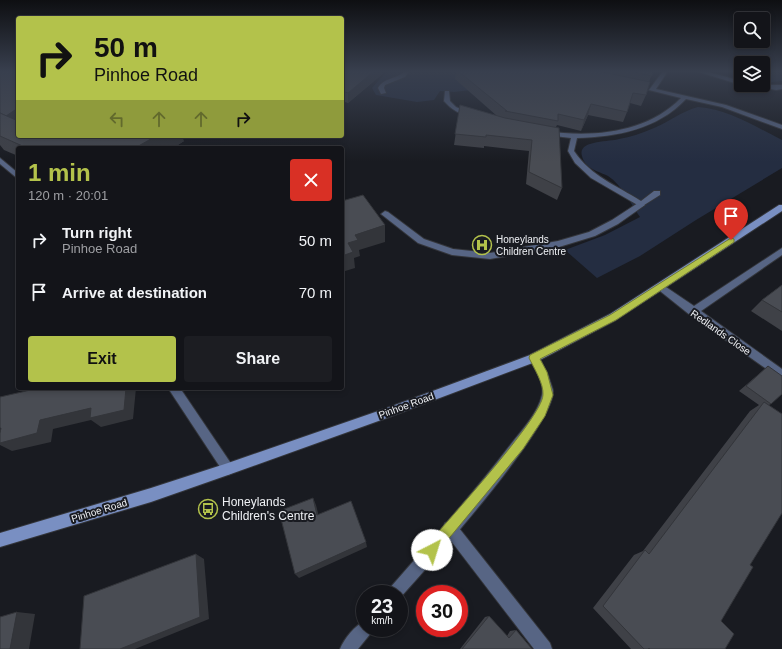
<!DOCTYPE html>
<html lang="en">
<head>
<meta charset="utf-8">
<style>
	body { margin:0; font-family:Helvetica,sans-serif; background:#1c1d22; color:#f1f3f6; height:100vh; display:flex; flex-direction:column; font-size:15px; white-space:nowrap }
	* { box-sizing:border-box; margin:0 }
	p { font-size:13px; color:#9d9ea2 }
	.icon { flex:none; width:22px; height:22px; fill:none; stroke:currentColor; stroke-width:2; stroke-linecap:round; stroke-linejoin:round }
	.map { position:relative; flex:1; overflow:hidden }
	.sheet { position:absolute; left:16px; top:146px; width:328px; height:244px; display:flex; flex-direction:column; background:#131419; border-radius:4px; box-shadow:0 2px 6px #0003,0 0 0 1px #323338 }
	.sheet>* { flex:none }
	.guide { position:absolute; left:16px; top:16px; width:328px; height:122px; border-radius:4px; box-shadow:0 2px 6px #0003,0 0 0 1px #323338; background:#b3c24b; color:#111; overflow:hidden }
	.fabs { position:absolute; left:734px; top:12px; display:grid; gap:8px }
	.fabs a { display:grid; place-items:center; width:36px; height:36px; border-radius:4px; background:#131419; box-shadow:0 2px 6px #0003,0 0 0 1px #323338; font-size:20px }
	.speed { position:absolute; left:356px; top:585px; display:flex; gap:8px; font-size:20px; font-weight:700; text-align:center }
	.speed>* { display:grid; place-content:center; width:52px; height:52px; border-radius:50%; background:#131419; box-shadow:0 2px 6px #0003,0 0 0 1px #323338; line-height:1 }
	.speed small { font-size:10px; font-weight:400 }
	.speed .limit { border:6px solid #d22; background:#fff; color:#111 }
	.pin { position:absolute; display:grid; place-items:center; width:34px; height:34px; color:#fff; margin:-41px -17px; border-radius:50% 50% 50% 0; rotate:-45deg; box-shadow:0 0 4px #0007 }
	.pin .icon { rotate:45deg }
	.me { position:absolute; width:44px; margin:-22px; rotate:40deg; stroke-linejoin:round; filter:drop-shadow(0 0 3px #0008) }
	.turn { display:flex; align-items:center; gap:14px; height:84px; padding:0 12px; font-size:18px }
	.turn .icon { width:52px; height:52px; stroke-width:2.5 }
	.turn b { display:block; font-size:28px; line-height:34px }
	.lanes { display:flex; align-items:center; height:38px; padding:0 12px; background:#0003; justify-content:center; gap:20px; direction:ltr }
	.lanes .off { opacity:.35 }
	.round { display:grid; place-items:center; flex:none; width:42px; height:42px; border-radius:4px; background:#1c1d22 }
	.overview { display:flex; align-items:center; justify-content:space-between; height:68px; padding:0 12px }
	h1 { font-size:24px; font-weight:700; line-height:30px; color:#b3c24b }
	.cta { display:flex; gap:8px; margin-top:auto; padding:8px 12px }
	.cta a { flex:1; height:46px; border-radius:4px; background:#b3c24b; color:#111; font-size:16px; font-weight:700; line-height:46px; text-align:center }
	.cta a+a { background:#1c1d22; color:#f1f3f6 }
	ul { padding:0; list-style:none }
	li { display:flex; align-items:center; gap:12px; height:52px; padding:0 12px }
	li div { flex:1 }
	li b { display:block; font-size:15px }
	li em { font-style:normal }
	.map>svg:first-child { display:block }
	.green { fill:#242d41 }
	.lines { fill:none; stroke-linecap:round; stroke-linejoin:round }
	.lane-casing { stroke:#33353a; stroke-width:2 }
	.street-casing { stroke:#33353a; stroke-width:2 }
	.secondary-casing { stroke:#33353a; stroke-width:2 }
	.lane { fill:#576584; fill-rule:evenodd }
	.street { fill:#576584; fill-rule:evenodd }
	.secondary { fill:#798fc2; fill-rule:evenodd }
	.wall { fill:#3f4147 }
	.shaded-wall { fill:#33353a }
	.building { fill:#494c53; stroke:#33353a }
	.route { fill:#b3c24b; stroke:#747e31 }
	.labels { text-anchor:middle; stroke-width:4; stroke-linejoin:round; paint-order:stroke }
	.poi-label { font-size:10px; fill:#eff1f5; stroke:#191b21; text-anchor:start }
	.street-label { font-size:10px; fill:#eff1f5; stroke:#191b21 }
	.near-poi-label { font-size:12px; fill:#eff1f5; stroke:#191b21; text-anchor:start }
</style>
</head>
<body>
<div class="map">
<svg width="782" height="649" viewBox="0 0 782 649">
	<rect width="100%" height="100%" fill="#191b21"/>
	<g class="green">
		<path d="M387,71H505L496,87L454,92L440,91L434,100L417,102L376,95L372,88Z"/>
		<path d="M763,71H782V81L763,83Z"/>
		<path d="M698,107C728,109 756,127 782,140V168L696,220L640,256L597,278L565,250L605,235L640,217C631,204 622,185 608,176C598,171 585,169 582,156C577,140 609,142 619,139C630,137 643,133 654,128C669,122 682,111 698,107Z"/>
	</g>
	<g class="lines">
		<g class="lane-casing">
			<g id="lane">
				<path d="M405,71H410L405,77L385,85L384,88L386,93L381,94L378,88C383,78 397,79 405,71Z"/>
				<path d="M0,158L18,173V179L0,164Z"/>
				<path d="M638,203H641L645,205L618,224L595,236L559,247L490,259L452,255L418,243L381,214L385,211L388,212L424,239L453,249L490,253L558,241L589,232L612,220Z"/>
				<path d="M168,388H180L232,465L234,469L232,473L228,475L224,473Z"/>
				<path d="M450,521L455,523L550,643L552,649H534L445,533L443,528L445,523Z"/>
			</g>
		</g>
		<g class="street-casing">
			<g id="street">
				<path d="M663,71H668L656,89L726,105L782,125V129L722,107L686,99C658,129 617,137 577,138L574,151C592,177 616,185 641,201L654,191H660V195L641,207L591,178L575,163L568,151L571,138L546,135L543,133L546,131C592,138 647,133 681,98L649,90Z"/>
				<path d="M696,71H705L741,81V85Z"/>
				<path d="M750,85H782V89L776,90Z"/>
				<path d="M445,91H449L450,101L456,107L472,114V116C462,117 450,108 444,101Z"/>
				<path d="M782,248V255L701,311L782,369V380L690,315L655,287L657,285H663L694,306Z"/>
				<path d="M534,354L538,355L548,375L553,390C557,423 427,568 399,599V594H387L389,589C431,541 473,494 511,444C522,430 538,413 542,395C545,383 534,368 529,358L530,355Z"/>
				<path d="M365,621V628H374L371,633L358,649H340C344,639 355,625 365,621Z"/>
			</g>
		</g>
		<g class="secondary-casing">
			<path id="secondary" d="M779,205H782V211L616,320L538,361L384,419L228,475L151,502L0,547V533L151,488L228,463L384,409L530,355L610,314Z"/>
		</g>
		<use href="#lane" class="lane"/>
		<use href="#street" class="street"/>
		<use href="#secondary" class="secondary"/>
	</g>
	<g class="wall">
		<path d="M0,71L18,136L184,141L173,148H18V156L4,150L0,145Z"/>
		<path d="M342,71H386L348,103L342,101Z"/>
		<path d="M456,71H653L649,82L646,95L641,106L630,103L627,112L623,122L588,115L581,131L557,125L556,127L562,188L557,200L526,184L529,151L484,146V148L454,145L460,105L497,116L455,79Z"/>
		<path d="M782,285V331L751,311L762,300Z"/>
		<path d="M768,366L771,404L769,405L750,565L721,621L725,649H631L593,608L634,555L643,551L750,411L759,405L739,391Z"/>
		<path d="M489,616L507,636L510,631L516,630L532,649H460L485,617Z"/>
	</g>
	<g class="shaded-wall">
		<path d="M374,71H386L348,103V93Z"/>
		<path d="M591,104L588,115L581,131L584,120Z"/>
		<path d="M18,108V122L0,119Z"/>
		<path d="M156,136H182L184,141L173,148H135Z"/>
		<path d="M385,225V242L359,250L360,256L354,258L355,268L342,272V256L348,243L355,235Z"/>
		<path d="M126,388H136L133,419L101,427L91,420L53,429L51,442L12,451L0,445V443L40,420L91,408Z"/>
		<path d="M313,498L316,505L320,521L317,515Z"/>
		<path d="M366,542L367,547L299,578L295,574Z"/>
		<path d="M196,554L204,559L209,619L135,649H120Z"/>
		<path d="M17,612L35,614L29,649H10Z"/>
	</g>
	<g class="building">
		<path d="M0,71H18V108L6,116L0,113Z"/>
		<path d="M342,71H374L348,93L342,91Z"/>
		<path d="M458,71H598L650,82L646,95L633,93L627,112L591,104L584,120L558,114V121L505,111H507Z"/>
		<path d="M629,71H653L652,76Z"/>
		<path d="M460,105L505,118L559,128L562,188L529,172L532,140L486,135V137L455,134Z"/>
		<path d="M0,113L18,121V136H156L135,148H27L0,136Z"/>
		<path d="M363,195L385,225L355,235L358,240L348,243L353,252L342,256V201Z"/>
		<path d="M782,285V312L762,300Z"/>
		<path d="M768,366L782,376V394L771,404L746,386Z"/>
		<path d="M39,388H126L124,410L90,418L91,408L40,420L37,433L0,443V433L1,428H0V397Z"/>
		<path d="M764,402L782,414V513L750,565L753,567L721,621L734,634L725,649H650L649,648L648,649H644L603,606L645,550L649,554Z"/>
		<path d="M313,498L317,515L351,501L366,542L295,574L279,511Z"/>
		<path d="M196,554L200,617L120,649H80L84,596Z"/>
		<path d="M17,612L10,649H0V617Z"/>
		<path d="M489,616L509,638L516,630L532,649H462Z"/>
	</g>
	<linearGradient id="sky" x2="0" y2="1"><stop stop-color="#0e0f12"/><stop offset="0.44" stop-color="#383f4e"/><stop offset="1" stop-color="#383f4e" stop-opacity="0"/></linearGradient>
	<rect width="782" height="162" fill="url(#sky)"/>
	<path class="route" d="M731,238L734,239V242L616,320L540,359L547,372L553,395L545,416L523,449L436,554L432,556L427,554L425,550L427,545C447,521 542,418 543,395C544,384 534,368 529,358L530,355L610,315Z"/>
	<defs>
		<g id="hospital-ring" transform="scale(1)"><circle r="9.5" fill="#191b21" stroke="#b3c24b" stroke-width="1.5"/><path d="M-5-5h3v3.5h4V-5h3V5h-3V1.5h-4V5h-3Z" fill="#b3c24b"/></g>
		<g id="bus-ring" transform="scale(1)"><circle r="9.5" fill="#191b21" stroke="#b3c24b" stroke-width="1.5"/><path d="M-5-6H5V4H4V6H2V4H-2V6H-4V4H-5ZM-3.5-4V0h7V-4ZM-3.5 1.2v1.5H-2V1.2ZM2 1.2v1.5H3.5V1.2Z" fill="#b3c24b"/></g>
	</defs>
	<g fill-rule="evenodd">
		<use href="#hospital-ring" x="482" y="245"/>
		<use href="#bus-ring" x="208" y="509"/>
	</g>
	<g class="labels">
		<g class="poi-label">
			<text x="496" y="243">Honeylands<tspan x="496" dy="12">Children Centre</tspan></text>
		</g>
		<g class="street-label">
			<text transform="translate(721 332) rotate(35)" y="4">Redlands Close</text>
			<text transform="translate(406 405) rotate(-20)" y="4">Pinhoe Road</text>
			<text transform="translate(99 510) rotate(-17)" y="4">Pinhoe Road</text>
		</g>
		<g class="near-poi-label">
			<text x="222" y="506">Honeylands<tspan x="222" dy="14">Children's Centre</tspan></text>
		</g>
	</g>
</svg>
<div class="fabs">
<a><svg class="icon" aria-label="search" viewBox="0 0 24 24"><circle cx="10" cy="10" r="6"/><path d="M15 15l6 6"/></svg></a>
<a><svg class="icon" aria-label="layers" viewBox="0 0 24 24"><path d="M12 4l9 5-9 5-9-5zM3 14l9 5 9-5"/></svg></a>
</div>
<div class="speed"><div>23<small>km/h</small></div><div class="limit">30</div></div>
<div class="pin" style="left:731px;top:240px;background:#d93025"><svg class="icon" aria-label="arrive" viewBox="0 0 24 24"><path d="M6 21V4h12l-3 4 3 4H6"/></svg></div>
<svg class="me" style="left:432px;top:550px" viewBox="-20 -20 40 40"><circle r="19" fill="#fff"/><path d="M0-13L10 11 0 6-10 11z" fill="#b3c24b"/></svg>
<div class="guide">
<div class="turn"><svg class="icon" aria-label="right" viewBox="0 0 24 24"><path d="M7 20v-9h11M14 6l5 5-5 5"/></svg><div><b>50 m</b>Pinhoe Road</div></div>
<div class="lanes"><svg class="icon off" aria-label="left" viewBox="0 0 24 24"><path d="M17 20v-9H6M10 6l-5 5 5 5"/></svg><svg class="icon off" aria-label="ahead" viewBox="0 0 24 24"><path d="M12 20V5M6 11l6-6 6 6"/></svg><svg class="icon off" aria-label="ahead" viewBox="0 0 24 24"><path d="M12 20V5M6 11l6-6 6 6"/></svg><svg class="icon" aria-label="right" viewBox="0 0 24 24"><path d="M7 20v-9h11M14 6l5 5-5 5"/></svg></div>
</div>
<section class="sheet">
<div class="overview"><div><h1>1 min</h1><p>120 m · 20:01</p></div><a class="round" style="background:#d93025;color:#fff"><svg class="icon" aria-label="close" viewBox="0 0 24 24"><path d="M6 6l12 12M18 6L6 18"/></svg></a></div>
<ul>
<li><svg class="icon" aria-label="right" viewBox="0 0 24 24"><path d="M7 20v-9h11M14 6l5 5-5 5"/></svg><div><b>Turn right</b><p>Pinhoe Road</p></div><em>50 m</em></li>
<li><svg class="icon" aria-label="arrive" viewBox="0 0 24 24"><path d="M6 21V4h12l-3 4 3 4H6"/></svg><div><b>Arrive at destination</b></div><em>70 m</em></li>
</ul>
<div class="cta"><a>Exit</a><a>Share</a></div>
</section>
</div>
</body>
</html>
